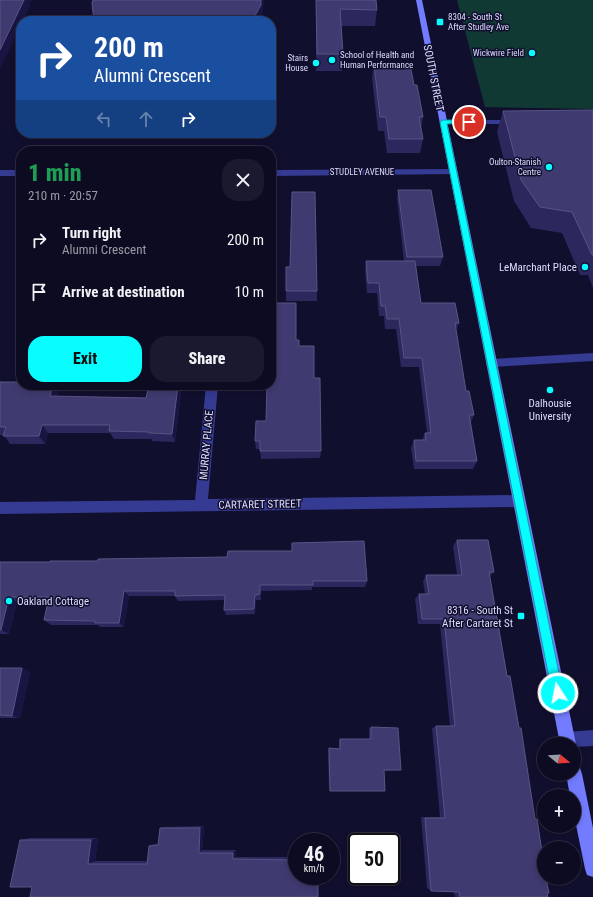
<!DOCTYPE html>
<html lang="en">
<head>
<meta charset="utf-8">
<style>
	body { margin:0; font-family:"Roboto Condensed",sans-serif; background:#1b192f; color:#f1f3f6; height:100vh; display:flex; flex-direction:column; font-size:15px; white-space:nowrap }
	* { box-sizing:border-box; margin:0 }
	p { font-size:13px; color:#9a9ba5 }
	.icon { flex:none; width:22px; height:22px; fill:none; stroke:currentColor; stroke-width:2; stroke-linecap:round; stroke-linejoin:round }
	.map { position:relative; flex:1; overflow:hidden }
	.panel { position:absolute; left:16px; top:146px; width:260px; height:244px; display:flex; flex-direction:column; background:#0d0b22; border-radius:16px; box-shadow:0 2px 6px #0003,0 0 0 1px #2d2b40 }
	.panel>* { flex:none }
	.top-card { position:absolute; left:16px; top:16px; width:260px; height:122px; border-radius:16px; box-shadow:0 2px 6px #0003,0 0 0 1px #2d2b40; background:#1a4fa0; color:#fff; overflow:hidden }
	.needle { width:26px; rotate:108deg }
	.tools { position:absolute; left:537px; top:737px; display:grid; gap:8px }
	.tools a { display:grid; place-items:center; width:44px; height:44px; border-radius:50%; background:#0d0b22; box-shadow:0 2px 6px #0003,0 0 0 1px #2d2b40; font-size:20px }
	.speed { position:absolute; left:288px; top:833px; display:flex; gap:8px; font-size:20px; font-weight:700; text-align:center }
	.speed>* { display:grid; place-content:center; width:52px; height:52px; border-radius:50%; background:#0d0b22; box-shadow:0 2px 6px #0003,0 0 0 1px #2d2b40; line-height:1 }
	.speed small { font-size:10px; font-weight:400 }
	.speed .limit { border:2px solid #111; border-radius:6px; background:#fff; color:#111 }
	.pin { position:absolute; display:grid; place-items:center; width:34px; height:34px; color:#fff; margin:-17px; border:2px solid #fff; border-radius:50%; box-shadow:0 1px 4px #0007 }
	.me { position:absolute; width:44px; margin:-22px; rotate:349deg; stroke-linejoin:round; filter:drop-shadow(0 0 3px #0008) }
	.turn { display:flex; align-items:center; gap:14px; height:84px; padding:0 12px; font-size:18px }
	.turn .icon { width:52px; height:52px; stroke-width:2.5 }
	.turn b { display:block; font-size:28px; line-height:34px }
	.lanes { display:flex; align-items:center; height:38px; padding:0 12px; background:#0003; justify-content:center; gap:20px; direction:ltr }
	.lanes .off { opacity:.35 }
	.round { display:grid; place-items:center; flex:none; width:42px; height:42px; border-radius:16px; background:#1b192f }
	.headline { display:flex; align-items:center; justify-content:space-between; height:68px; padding:0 12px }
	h1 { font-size:24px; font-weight:800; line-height:30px; color:#1e9e55 }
	.primary-button { display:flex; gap:8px; margin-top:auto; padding:8px 12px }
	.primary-button a { flex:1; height:46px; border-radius:16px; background:#08fdff; color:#111; font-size:16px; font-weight:800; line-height:46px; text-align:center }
	.primary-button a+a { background:#1b192f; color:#f1f3f6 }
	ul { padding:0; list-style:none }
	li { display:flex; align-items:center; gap:12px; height:52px; padding:0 12px }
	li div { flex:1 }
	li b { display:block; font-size:15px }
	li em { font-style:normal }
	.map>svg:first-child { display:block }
	.green { fill:#113934 }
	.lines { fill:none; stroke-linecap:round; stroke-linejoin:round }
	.lane { fill:#353a92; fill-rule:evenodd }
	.street { fill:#353a92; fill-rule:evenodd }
	.secondary { fill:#737cff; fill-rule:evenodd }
	.wall { fill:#2c275d }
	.shaded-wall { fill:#191543 }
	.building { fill:#3f3a6f; stroke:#585485 }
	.route { fill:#08fdff; stroke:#05a4a6 }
	.poi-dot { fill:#08fdff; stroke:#110f2e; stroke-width:1.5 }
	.labels { text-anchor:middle; stroke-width:3; stroke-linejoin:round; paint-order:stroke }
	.far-poi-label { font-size:9px; fill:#dddcff; stroke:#110f2e; text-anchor:end }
	.far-street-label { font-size:9px; fill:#dddcff; stroke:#110f2e }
	.street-label { font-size:11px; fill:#dddcff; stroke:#110f2e }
	.poi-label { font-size:11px; fill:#dddcff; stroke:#110f2e; text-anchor:end }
</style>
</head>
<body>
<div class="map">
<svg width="593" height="897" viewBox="0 0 593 897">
	<rect width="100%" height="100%" fill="#110f2e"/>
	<path class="green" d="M457,0H593V109L485,107Z"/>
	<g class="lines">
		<path class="lane" d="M440,120H516L520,122L516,124H440Z"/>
		<g class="street">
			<path d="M453,169L457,172L456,174L271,176V170Z"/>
			<rect x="0" y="170" width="21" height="6"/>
			<path d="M593,353V361L491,367L487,366L486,363L487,360L491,359Z"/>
			<path d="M206,385H218L208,499L519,495L523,497L525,501L523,505L519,507L0,514V502L195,500Z"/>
			<path d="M593,730V746L574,747V744H561L559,740L562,735L567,732Z"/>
		</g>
		<g class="secondary">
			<path d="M416,0H422L576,744L574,748V744H560Z"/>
			<path d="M574,766L580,768L582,774L593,828V877L587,875L585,869L574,815V796H570L566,774H574Z"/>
		</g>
	</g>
	<g class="wall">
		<path d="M316,0H376L377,10L375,26H341L343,54L342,71H316Z"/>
		<path d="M374,64L414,85L423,117L421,128L423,139L420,153H387L384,131H378L372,78Z"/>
		<path d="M593,110V288L588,275H580L562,233L531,228L514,201L497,132L503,111Z"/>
		<path d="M398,190L443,257L440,266H416L421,303L459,323L456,330L466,391L474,415L471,422L477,461L473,469H414L411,448L414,440H422L425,433H427L419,367H401L396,329H385L384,316H379L377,293H367L365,271L366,261H404L397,199Z"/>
		<rect x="286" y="291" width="31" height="10"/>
		<path d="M296,340L314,378L321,451L320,458L261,459L260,449H256L255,441L266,421Z"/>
		<path d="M0,382L21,385H59L60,386L57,396L146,398L149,385H182L175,442L152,441V439H114L110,433H48L45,444H10L4,435H0Z"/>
		<path d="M457,540L494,572L490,576L507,676L535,819L548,897H455L454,892L431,891L427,888L421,817H440L432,728L436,726H450L440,624H418L415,599L419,594H425L423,581L426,575H457L453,546Z"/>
		<path d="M0,562L367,581L365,587H312V590L261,591V600H256L255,614L226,615L224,610L225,600L178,601L175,596H129L124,627H100L98,625H51L44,620L48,602H17L9,634H0Z"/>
		<path d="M0,668H22L30,672L20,718H0Z"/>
		<path d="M371,727L401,770L384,771L385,791L329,790L328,750L329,748L339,749V741L340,739H369V729Z"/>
		<path d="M204,826L202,850H236V857H297V876L32,887L20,840L30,838H98L95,861H148L149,846L154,844H159L160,828L165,827Z"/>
	</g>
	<g class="shaded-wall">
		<path d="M24,0H32L29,4L30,6L23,21H21V25L0,69V50Z"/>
		<path d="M261,0H264L262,21H252Z"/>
		<path d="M53,385H59L60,386L55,405L50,396Z"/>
		<path d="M178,385H182L175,442L172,434Z"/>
		<path d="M42,425L48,433L45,444L39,436Z"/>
		<path d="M260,585L261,591V600L260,594Z"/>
		<path d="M124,591L129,596L124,627L119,623Z"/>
		<path d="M255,595L256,600L255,614L254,609Z"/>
		<path d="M9,597L17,602L9,634L1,630Z"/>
		<path d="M22,668L30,672L20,718L12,716Z"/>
		<path d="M204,826L202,850L199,853L200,828Z"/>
		<path d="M98,838L95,861L88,864L91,840Z"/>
		<path d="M236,850V857L233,859V853Z"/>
	</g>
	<g class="building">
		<path d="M0,0H24L0,50Z"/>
		<path d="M93,0H261V5L252,21H94L92,3Z"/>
		<path d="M316,0H376L377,10L340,9L343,54H317Z"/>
		<path d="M374,64H410L414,85H417L423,117H419L423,139H389L386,117H380Z"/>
		<path d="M593,110V255H592L572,212L540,207L521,180L503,111Z"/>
		<path d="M398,190H431L443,257H407Z"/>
		<path d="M292,192H315L317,291H286V267H290Z"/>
		<path d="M366,261H415L421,303H455L459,323H455L466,391H469L474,415H469L477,461H416L414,440H426L425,433H431L422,358H404L399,319H387L385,306H381L379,283H368Z"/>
		<path d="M271,303H296V340H299V346H314V378H320L321,451H260V441H255L256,421H266L267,385H271Z"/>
		<path d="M0,382H21V385H53L50,396L146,398L149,385H178L172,434L149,433V432L109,431L110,425H42L39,436H3L6,427H0Z"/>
		<path d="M457,540H488L494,572H489L507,676H510L519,728H521L535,819H537L544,865V878H546L549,893H547L548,897H460L459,892L431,891L425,818H445L436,726H455L444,619H422L419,594H429L426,575H462Z"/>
		<path d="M364,541L367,581H313V585H260V594L255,595L254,609L224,610L225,595L175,596V591H124L119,623H95V621L44,620L49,597H9L1,630H0V562H50V561H98V559L227,557L228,551H292V543Z"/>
		<path d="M0,668H22L12,716L0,715Z"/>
		<path d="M371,727L398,728L401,770H384L385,791H330L329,748L340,749V739H371Z"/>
		<path d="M160,828H200L199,853H233V859L297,860V876H318V897H30L32,887H10L20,840H91L88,864H147L149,846L158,845Z"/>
	</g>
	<path class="route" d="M469,120L472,122L471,123L447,124L563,693L562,697L558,698L554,697L552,693L440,122L443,120Z"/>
	<g class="poi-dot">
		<rect x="436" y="18" width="8" height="8" rx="2"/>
		<circle cx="532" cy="53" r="4"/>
		<circle cx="332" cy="60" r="4"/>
		<circle cx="316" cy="63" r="4"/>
		<circle cx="549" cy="167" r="4"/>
		<circle cx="585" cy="267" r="4"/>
		<circle cx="550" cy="390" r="4"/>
		<circle cx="9" cy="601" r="4"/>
		<rect x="517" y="612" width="8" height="8" rx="2"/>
	</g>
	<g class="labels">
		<g class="far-poi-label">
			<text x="448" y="20" text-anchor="start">8304 - South St<tspan x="448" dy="10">After Studley Ave</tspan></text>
			<text x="524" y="56">Wickwire Field</text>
			<text x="340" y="58" text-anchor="start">School of Health and<tspan x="340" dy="10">Human Performance</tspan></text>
			<text x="308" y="61">Stairs<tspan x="308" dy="10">House</tspan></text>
			<text x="541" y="165">Oulton-Stanish<tspan x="541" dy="10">Centre</tspan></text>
		</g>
		<g class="far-street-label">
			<text x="362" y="175">STUDLEY AVENUE</text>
		</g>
		<g class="street-label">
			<text transform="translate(434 78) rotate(79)" y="4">SOUTH STREET</text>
			<text transform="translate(206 445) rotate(-85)" y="4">MURRAY PLACE</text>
			<text transform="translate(260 504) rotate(-1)" y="4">CARTARET STREET</text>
		</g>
		<g class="poi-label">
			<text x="577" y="271">LeMarchant Place</text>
			<text x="550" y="407" text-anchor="middle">Dalhousie<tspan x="550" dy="13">University</tspan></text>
			<text x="17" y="605" text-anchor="start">Oakland Cottage</text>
			<text x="513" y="614">8316 - South St<tspan x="513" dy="13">After Cartaret St</tspan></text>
		</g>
	</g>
</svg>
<div class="tools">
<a><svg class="needle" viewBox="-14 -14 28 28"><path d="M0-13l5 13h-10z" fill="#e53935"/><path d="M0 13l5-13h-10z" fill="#9a9ba5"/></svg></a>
<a>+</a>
<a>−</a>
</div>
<div class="speed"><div>46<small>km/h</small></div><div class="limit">50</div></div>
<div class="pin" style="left:469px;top:122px;background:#d93025"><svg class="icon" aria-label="arrive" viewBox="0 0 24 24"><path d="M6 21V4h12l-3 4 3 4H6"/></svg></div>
<svg class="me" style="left:558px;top:693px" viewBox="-20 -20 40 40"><circle r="17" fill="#08fdff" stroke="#fff" stroke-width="3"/><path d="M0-11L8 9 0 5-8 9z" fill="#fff"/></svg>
<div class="top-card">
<div class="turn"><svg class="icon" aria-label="right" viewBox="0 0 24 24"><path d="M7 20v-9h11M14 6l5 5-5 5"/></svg><div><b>200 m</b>Alumni Crescent</div></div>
<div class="lanes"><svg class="icon off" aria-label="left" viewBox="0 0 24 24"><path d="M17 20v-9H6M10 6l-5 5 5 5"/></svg><svg class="icon off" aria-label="ahead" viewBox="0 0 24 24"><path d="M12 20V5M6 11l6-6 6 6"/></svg><svg class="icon" aria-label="right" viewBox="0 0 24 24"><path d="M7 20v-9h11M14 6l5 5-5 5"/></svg></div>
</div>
<section class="panel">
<div class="headline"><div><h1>1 min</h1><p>210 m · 20:57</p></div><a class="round"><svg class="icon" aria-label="close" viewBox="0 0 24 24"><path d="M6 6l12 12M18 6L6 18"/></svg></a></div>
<ul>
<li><svg class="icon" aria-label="right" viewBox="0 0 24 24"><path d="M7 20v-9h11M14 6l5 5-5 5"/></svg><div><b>Turn right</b><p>Alumni Crescent</p></div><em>200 m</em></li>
<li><svg class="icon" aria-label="arrive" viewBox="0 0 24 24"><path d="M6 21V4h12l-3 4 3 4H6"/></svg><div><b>Arrive at destination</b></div><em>10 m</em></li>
</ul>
<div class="primary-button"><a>Exit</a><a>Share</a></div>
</section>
</div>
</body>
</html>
